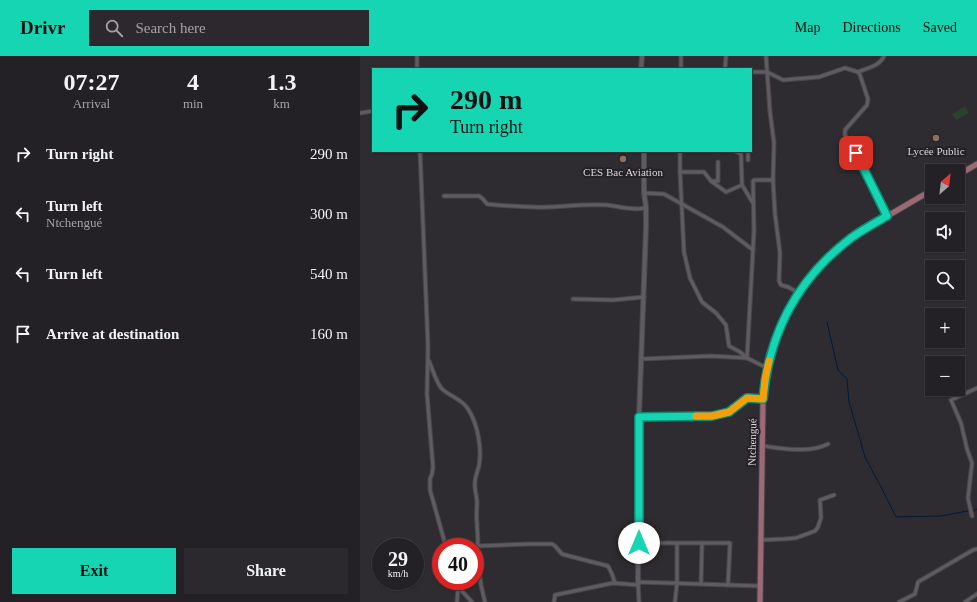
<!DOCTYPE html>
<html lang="en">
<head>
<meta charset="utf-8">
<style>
	body { margin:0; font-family:Georgia,serif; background:#2b292d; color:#f1f3f6; height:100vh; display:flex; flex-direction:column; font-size:15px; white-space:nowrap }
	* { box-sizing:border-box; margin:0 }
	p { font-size:13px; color:#a3a3a7 }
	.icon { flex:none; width:22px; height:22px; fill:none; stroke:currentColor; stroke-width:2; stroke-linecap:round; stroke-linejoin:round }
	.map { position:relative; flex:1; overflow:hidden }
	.side { display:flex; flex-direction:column; background:#232125; width:360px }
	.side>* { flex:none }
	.banner { position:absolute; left:12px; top:12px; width:380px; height:84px; border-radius:0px; box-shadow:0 1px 3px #0004,0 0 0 1px #403e42; background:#15d5b3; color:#111; overflow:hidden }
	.needle { width:26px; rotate:28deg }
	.tools { position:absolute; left:565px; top:108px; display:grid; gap:8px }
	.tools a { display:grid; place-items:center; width:40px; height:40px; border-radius:0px; background:#232125; box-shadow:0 1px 3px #0004,0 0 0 1px #403e42; font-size:20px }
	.speed { position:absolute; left:12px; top:482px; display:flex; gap:8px; font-size:20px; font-weight:700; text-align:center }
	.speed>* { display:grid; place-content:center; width:52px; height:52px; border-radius:50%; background:#232125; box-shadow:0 1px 3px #0004,0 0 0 1px #403e42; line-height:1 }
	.speed small { font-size:10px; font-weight:400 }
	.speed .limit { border:6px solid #d22; background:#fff; color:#111 }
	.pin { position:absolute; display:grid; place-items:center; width:34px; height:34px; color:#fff; margin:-17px; border-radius:8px; box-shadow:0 2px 6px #0006 }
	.me { position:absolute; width:44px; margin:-22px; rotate:0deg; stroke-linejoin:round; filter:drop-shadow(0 0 3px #0008) }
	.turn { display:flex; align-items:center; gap:14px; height:84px; padding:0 12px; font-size:18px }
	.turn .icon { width:52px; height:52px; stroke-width:2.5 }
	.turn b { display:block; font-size:28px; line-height:34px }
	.eta { display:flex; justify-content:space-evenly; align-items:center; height:68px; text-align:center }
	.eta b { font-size:24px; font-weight:800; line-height:28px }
	.primary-button { display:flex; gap:8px; margin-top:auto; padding:8px 12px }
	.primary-button a { flex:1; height:46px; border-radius:0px; background:#15d5b3; color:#111; font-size:16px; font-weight:800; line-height:46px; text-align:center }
	.primary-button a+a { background:#2b292d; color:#f1f3f6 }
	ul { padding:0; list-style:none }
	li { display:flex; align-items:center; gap:12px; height:60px; padding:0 12px }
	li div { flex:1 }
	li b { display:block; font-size:15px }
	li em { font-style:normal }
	header { display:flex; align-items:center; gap:24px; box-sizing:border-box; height:56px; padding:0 20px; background:#15d5b3; color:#111 }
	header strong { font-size:19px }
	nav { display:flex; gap:22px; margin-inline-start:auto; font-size:14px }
	.search { width:280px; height:36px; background:#2b292d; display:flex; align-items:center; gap:10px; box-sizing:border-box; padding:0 14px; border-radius:0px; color:#a3a3a7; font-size:15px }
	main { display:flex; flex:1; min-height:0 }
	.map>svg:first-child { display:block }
	.green { fill:#29422e }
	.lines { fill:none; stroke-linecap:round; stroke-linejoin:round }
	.stream { stroke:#011a39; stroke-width:1 }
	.minor-casing { stroke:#49474b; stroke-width:5 }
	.tertiary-casing { stroke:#49474b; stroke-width:6 }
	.primary-casing { stroke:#49474b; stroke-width:7 }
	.minor { stroke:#5f5c61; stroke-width:3 }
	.tertiary { stroke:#5f5c61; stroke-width:4 }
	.primary { stroke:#9d6975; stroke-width:5 }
	.route-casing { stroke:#0e8a74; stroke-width:10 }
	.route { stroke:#15d5b3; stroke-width:7 }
	.slow { stroke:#f59e0b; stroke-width:7 }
	.education-dot { fill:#8d6e63; stroke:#252227; stroke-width:1.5 }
	.labels { text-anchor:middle; stroke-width:4; stroke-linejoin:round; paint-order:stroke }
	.poi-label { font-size:11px; fill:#d9d7da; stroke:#252227 }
	.street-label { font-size:11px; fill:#d9d7da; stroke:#252227 }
</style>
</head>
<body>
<header>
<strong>Drivr</strong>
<div class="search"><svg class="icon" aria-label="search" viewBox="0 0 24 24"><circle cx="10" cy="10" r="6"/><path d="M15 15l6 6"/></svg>Search here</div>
<nav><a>Map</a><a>Directions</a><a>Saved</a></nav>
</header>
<main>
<section class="side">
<div class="eta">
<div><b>07:27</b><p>Arrival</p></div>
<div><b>4</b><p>min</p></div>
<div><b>1.3</b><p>km</p></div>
</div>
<ul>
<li><svg class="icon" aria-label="right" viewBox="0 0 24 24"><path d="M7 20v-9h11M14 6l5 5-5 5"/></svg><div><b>Turn right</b></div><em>290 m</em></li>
<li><svg class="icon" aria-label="left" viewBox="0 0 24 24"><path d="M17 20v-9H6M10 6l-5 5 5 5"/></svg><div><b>Turn left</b><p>Ntchengué</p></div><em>300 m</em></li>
<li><svg class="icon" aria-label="left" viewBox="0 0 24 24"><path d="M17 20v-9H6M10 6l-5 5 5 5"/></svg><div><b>Turn left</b></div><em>540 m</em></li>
<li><svg class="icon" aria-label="arrive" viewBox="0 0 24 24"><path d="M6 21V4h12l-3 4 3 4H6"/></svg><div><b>Arrive at destination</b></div><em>160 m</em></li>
</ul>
<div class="primary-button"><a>Exit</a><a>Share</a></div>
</section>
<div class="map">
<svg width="617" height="546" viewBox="0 0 617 546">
	<rect width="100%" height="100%" fill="#2f2c31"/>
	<path class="green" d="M605,50L609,57L596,64L592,58Z"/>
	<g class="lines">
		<g class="stream">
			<path d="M467,266L478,314L487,323L489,346L505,401L522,433L536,461L581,460L608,455"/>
			<path d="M612,455L617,453"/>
		</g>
		<g class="minor-casing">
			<g id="minor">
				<path d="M57,0V13"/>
				<path d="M406,0L410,56L414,87L413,124L415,158L420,197L419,225L421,229L428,231L439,237"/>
				<path d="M321,13V0"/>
				<path d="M365,13L366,0"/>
				<path d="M391,16H407L423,24L459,21L485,12L498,16L500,19L508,43L507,49L485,74V79L496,97L527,160"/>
				<path d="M498,16C507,12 520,10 524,0"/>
				<path d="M0,57L13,55"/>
				<path d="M60,95L68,290L67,338L73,411L72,418L70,423V434L86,491"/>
				<path d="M320,95V116L324,196L330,222L342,246L356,257L366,269L369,290L380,296L387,302"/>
				<path d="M375,95L381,98L382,129L393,147"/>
				<path d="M388,95V104"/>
				<path d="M320,116H344L351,125H358V106"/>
				<path d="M351,125L366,136L382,129"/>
				<path d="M284,137L304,138L363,171L393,194"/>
				<path d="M84,140H119L123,143L127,148C148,150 168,152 189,151C208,150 227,148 247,149C257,150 278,156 286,151"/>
				<path d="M213,243L253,244L284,241"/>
				<path d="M387,302L394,175L393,125L394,124H413"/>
				<path d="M281,303L351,300L387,302L407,312"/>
				<path d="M69,305C73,314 76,326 82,333C91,341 102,343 108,353C118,368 122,393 119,410C117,417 114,423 115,431C115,436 117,441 117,446C117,453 116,460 117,467C117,476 119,486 117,495L121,529L125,546"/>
				<path d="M279,361L352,360L369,355L387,342L403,343"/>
				<path d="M402,390C423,392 448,398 468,388"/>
				<path d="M612,460L608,442L612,407L607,393L601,367L591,344L617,332"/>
				<path d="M400,484L424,483L436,482L455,475L458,471L461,462L460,444L474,439"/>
				<path d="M279,487H370L368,529"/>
				<path d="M115,493L118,490L170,488H192L195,490L202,498L209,500L248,510L252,518L255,527"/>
				<path d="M96,525L98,531L112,546"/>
				<path d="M341,528L342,487"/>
				<path d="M97,546L98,531"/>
				<path d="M194,546L195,539L253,527L278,529"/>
				<path d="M279,546L278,526L400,530"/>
				<path d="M315,546L317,527V487"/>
				<path d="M539,546L555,538L558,526L613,494L617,493"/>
				<path d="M605,546L617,538"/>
			</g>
		</g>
		<g class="tertiary-casing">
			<g id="tertiary">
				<path d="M281,13L282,0"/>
				<path d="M278,526L279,361L286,171V151L284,137V95"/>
			</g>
		</g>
		<g class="primary-casing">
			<g id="primary">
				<path d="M598,119L617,108"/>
				<path d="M400,546L403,343C410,272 440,216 500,176L572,134"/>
			</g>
		</g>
		<use href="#minor" class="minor"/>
		<use href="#tertiary" class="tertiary"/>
		<use href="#primary" class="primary"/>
	</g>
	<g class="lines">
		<g class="route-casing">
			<path id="route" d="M279,487V361L352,360L369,356L387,342L403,343C409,277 437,223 491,182C502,174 515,167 527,160L496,97"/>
		</g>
		<use href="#route" class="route"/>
		<path class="slow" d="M336,360H352L369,356L387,342L403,343L405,323L409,305"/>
	</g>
	<g class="education-dot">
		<circle cx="576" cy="82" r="4"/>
		<circle cx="263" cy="103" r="4"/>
	</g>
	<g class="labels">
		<g class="poi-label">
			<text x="576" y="99">Lycée Public</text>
			<text x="263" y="120">CES Bac Aviation</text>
		</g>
		<g class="street-label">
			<text transform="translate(392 386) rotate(-89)" y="4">Ntchengué</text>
		</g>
	</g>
</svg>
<div class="tools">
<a><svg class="needle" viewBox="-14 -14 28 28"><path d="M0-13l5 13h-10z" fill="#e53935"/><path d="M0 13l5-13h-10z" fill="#a3a3a7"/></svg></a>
<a><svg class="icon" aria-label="sound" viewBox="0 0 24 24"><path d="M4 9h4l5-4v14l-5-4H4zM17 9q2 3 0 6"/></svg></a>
<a><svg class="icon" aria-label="search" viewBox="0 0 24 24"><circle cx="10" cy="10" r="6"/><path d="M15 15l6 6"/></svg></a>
<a>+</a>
<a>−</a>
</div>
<div class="speed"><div>29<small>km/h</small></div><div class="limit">40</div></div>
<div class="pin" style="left:496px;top:97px;background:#d93025"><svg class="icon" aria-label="arrive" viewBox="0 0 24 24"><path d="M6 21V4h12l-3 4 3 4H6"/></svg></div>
<svg class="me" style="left:279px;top:487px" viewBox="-20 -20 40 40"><circle r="19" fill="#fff"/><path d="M0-13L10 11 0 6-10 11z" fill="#15d5b3"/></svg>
<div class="banner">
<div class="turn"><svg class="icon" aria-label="right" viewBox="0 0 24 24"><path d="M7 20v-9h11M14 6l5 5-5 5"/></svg><div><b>290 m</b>Turn right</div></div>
</div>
</div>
</main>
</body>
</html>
